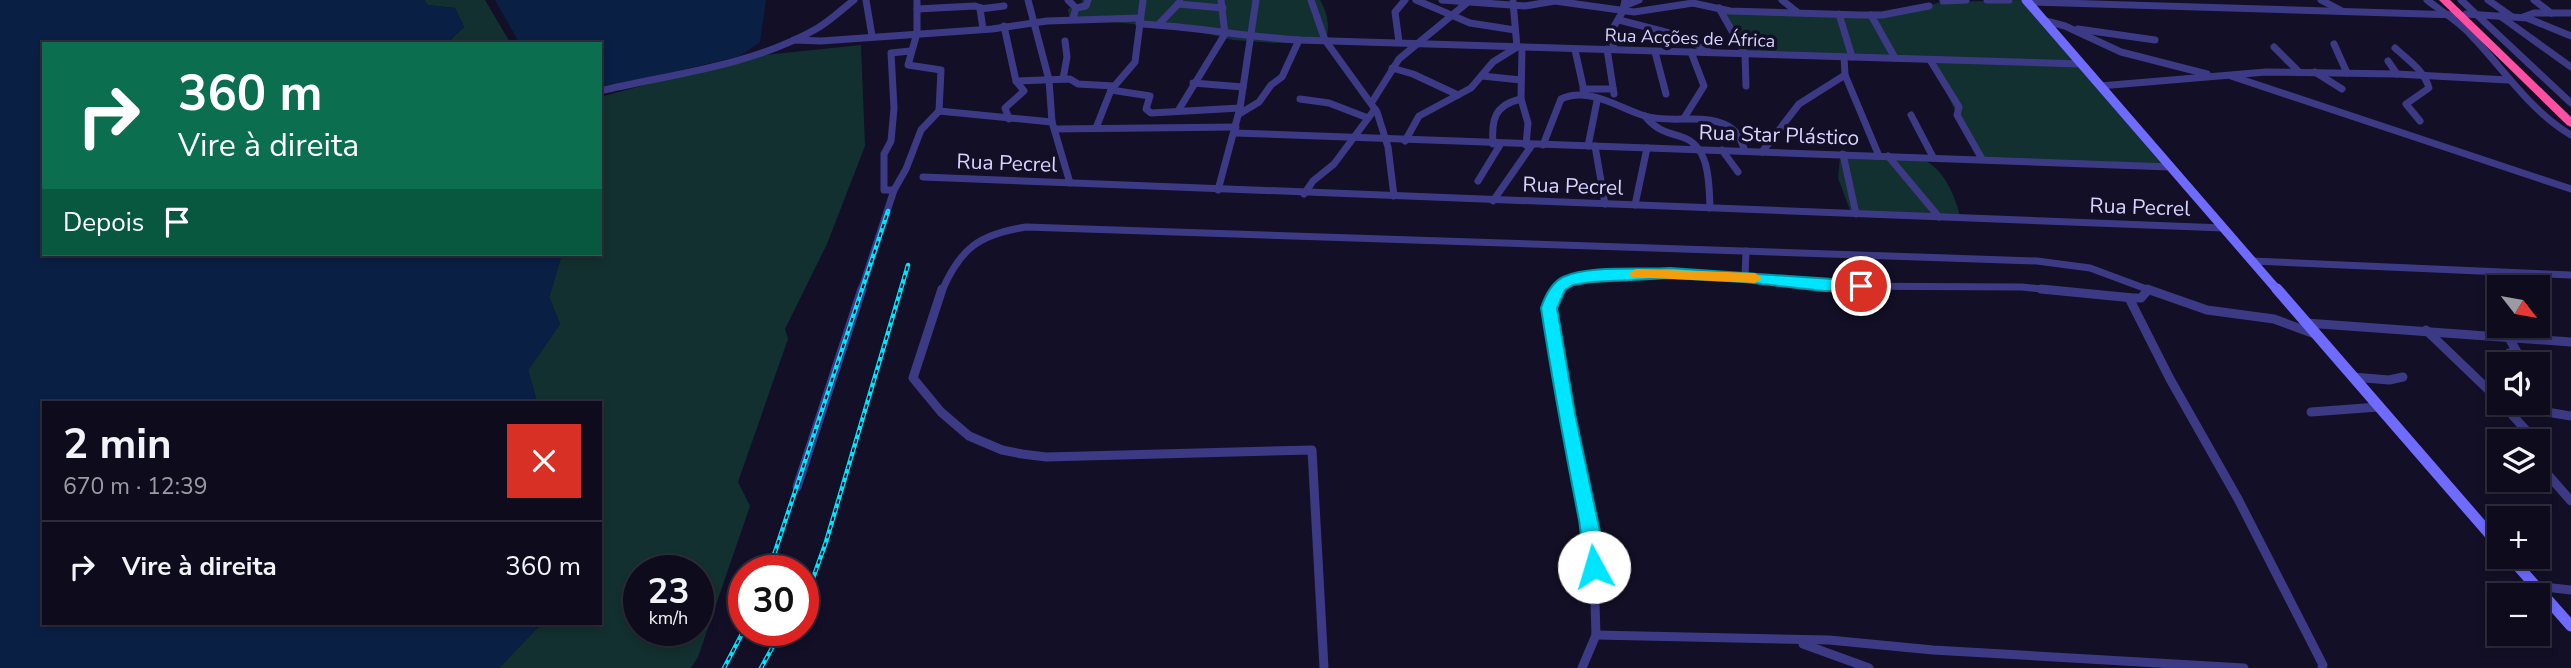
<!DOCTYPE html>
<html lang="pt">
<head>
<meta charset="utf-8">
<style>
	body { margin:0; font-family:"Nunito Sans",sans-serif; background:#171425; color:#f1f3f6; height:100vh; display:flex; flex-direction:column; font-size:26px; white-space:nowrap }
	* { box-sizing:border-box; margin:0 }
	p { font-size:23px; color:#9b9ba3 }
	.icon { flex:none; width:38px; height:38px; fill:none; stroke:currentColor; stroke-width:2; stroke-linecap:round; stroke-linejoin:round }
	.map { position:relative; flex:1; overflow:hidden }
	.side { position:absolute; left:42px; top:401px; width:560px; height:224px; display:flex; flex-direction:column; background:#0e0b1c; border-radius:0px; box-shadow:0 4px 10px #0003,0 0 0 2px #2e2b3b }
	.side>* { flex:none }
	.hud { position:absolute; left:42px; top:42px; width:560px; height:214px; border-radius:0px; box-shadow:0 4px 10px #0003,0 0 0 2px #2e2b3b; background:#0b6e4f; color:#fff; overflow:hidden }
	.needle { width:46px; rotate:121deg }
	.tools { position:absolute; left:2487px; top:275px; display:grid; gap:14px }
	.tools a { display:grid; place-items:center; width:63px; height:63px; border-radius:0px; background:#0e0b1c; box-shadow:0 4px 10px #0003,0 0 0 2px #2e2b3b; font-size:35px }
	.speed { position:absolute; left:623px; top:555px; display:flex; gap:14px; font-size:35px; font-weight:700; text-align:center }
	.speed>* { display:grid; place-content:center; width:91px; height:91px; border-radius:50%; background:#0e0b1c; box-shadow:0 4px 10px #0003,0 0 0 2px #2e2b3b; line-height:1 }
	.speed small { font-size:18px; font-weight:400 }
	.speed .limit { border:10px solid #d22; background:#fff; color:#111 }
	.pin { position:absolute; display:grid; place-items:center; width:60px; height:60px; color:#fff; margin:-30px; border:4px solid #fff; border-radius:50%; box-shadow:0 2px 7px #0007 }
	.me { position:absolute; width:77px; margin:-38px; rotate:354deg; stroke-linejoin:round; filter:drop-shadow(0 0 5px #0008) }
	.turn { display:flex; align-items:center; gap:24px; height:147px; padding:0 21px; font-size:32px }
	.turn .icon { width:91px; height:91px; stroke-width:2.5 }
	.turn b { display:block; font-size:49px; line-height:60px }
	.then { display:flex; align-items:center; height:66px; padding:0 21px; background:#0003; gap:14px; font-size:26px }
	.round { display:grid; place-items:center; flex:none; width:74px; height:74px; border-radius:0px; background:#171425 }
	.summary { display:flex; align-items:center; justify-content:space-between; height:119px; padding:0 21px }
	h1 { font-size:42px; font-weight:700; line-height:52px }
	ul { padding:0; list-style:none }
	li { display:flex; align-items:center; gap:21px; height:91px; padding:0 21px; border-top:2px solid #2e2b3b }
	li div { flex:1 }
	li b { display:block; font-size:26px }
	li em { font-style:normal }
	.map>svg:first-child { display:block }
	.green { fill:#12302f; fill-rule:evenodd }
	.water { fill:#0a1f44 }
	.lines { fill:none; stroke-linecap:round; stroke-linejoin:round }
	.street-far1 { stroke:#3d3a85; stroke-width:7 }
	.street { stroke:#3d3a85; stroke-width:9 }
	.secondary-far1 { stroke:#6f6bff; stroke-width:9 }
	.secondary { stroke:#6f6bff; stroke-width:11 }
	.highway { fill:#ff4fa3; fill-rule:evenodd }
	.rail-casing { stroke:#00e5ff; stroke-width:4.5 }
	.rail { stroke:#130f26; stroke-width:2; stroke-dasharray:4.5; stroke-linecap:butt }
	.route { fill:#00e5ff; stroke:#0095a6; stroke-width:2 }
	.slow { fill:#f59e0b }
	.labels { text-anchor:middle; stroke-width:7; stroke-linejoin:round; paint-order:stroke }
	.far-street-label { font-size:18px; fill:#d9d4ff; stroke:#130f26 }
	.street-label { font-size:21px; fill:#d9d4ff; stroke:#130f26 }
</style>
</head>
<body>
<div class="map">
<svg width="2571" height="668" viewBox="0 0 2571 668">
	<rect width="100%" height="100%" fill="#130f26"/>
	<g class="green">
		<path d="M424,0H485L511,44H446L464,27L455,8L427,5Z"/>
		<path d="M1082,0H1320C1327,12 1331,28 1325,42L1275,43L1233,40L1192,30L1093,20L1070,22L1068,9L1081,3Z"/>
		<path d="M2022,0L2164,165L1987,161L1975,154L1932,61L1741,53L1725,26L1721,9L1881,14L1943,2Z"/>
		<path d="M861,45L865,146L827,244L785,329L788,339L738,482L750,506L698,657L691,668H499L542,623H600V402H537L528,370L560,324L549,297L562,254H600V97L754,56ZM639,570H698V630H639Z"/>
		<path d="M1840,157C1855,157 1912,155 1922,159C1944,168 1955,196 1960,216L1851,213L1838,178Z"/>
	</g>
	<g class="water">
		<path d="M0,0H424L428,5L455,8L464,27L446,44H44V254H562L549,297L560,324L528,370L537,402H44V623H542L499,668H0Z"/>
		<path d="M495,0H766L760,42L740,56L600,90V44H520Z"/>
	</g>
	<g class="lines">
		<g class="street-far1">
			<path d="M866,0L872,36"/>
			<path d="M1028,0L1049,80L1052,122L1070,183"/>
			<path d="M1068,0L1076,8"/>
			<path d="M1311,0L1325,40L1377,112L1388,147L1394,196"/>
			<path d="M1416,0L1470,23L1515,30"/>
			<path d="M1442,0L1525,6L1555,1L1634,12L1693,3L1730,11L1860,15H1882L1929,6"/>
			<path d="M1782,0L1797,12"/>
			<path d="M1987,0H2009"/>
			<path d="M2321,0L2342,11"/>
			<path d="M2427,0C2441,11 2458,21 2470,34C2504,69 2529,110 2571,135"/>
			<path d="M2461,0L2571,103"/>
			<path d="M2488,0L2511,16"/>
			<path d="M2534,0L2551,13"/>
			<path d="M1943,1L1966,0"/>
			<path d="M2028,2L2458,15"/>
			<path d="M1178,4L1223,8"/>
			<path d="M1624,6L1639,0"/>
			<path d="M1719,8L1745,54L1746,86"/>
			<path d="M917,9L975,6L982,8"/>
			<path d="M1839,14L1852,57"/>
			<path d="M2466,14L2527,18L2571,36"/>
			<path d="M1871,15L1895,58"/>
			<path d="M2500,16L2571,67"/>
			<path d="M2523,17L2534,13H2571"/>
			<path d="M1073,18L1076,8L1086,6L1088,0"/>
			<path d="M1619,20L1681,36L1710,52"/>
			<path d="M2046,21L2065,26L2121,52L2207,74"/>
			<path d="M1139,24C1193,26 1245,37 1299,40L2081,64"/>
			<path d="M1159,24L1180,2"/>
			<path d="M1004,26L1016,81L1024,91L1005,108L1009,119"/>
			<path d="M983,29L980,9L1004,6"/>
			<path d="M2078,29L2155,40"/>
			<path d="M794,40L821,41L992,29L1047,21L1140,18"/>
			<path d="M1399,42L1395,12L1405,0"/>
			<path d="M2334,44L2347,73"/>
			<path d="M2274,47L2299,72"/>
			<path d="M1522,48L1521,99L1528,123L1526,145"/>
			<path d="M2395,48C2408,60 2424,70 2429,88L2406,104L2420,121"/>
			<path d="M1607,49L1614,94"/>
			<path d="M1614,49L1610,33L1623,11L1625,0"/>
			<path d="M1575,50L1585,95"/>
			<path d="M1655,52L1666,94"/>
			<path d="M1844,57L1845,75L1879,156"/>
			<path d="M1930,60L1959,107L1957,115L1982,159"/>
			<path d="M2388,61L2397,74"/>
			<path d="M1392,68L1413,74L1458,95"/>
			<path d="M2315,72L2342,89"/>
			<path d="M1482,76L1521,80"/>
			<path d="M2231,76L2571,189"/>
			<path d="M1063,79L1067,57L1065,41"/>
			<path d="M1016,81L1070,79L1078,84L1114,86"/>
			<path d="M1193,83L1243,87"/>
			<path d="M2100,86L2266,72L2397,74L2508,80"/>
			<path d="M1583,89H1613"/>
			<path d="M1111,90L1150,96L1146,109L1151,113L1240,108"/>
			<path d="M600,91C671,74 751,66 816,29C830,21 841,10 854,0"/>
			<path d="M1300,99L1329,103L1368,118"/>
			<path d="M1372,102L1399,59L1468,2"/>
			<path d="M939,111L1052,122"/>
			<path d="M1178,111L1225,34L1221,0"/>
			<path d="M1239,114L1259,102L1271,85L1282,77L1299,40"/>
			<path d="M1911,115L1933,157"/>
			<path d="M1645,116C1656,130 1666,132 1682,137C1710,146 1709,183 1710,208"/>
			<path d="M1684,118L1704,86L1691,52"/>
			<path d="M1096,128L1111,90L1135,62L1143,0"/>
			<path d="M1055,129L1236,127"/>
			<path d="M1235,133L2170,167"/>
			<path d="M1405,141L1419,116L1471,88L1493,62L1517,47L1513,2"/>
			<path d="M1493,144C1491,119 1495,105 1521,99"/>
			<path d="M1543,145L1561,99C1588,86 1619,108 1645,116C1671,124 1701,113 1726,125C1738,131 1741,140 1745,151"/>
			<path d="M1588,146L1597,101"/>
			<path d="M1595,146L1605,204"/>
			<path d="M1722,150L1738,172"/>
			<path d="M1762,152L1799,104L1845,75"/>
			<path d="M1843,154L1856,214"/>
			<path d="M1888,156L1939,217"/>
			<path d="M923,177L2223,228"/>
			<path d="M1478,181L1500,145"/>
			<path d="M894,190H884V154L891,141L894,108L891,53L910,51"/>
			<path d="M1218,190L1240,108L1256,0"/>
			<path d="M1304,194L1313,181L1334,164L1375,109"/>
			<path d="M1493,201L1532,145"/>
			<path d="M1635,205L1647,148"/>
			<path d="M2252,261L2571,275"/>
			<path d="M1745,277L1746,251"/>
			<path d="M861,291L894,190L906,169L921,130L939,111L941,70L908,65L917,33V0"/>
			<path d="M942,291C960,248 980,234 1026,227L2037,261L2090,268L2152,291"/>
			<path d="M1559,291L1569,281L1628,273L1712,275L1824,286L2022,287L2059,291"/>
		</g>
		<g class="street">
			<path d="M942,289L913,378L941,412L969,436L1002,450L1022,454L1046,457L1312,450L1324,668"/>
			<path d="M1561,289L1552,297L1549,308L1566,414L1593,541L1596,635L1582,668"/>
			<path d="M2041,289L2133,298H2141L2147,291"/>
			<path d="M2147,289L2207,310L2274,319L2312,333"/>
			<path d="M2129,298L2170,379L2238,499L2323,665L2322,668"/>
			<path d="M2306,323L2571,342"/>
			<path d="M2426,330L2499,400"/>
			<path d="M2508,336L2518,354L2509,353L2513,364"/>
			<path d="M2353,377L2389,380L2403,377"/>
			<path d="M2503,405L2536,441"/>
			<path d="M2504,405L2571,416"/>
			<path d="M2311,412L2378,407"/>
			<path d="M2538,443L2543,469L2571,501"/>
			<path d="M797,487L862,289"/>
			<path d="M2536,586L2571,590"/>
			<path d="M1596,635L1829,640L1933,650L2244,668"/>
			<path d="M1803,644L1869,668"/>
		</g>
		<path class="secondary-far1" d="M2026,0L2278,291"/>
		<g class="secondary">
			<path d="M2277,289L2499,545"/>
			<path d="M2509,556L2571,626"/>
		</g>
		<path class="highway" d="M2439,0H2450L2571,117V127L2567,125Z"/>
		<g class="rail-casing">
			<g id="rail">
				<path d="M769,570L888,211"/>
				<path d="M803,606L826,542L908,265"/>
				<path d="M724,668L744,630"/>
				<path d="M761,668L782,630"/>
			</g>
		</g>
		<use href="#rail" class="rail"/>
	</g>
	<path class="route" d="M1670,268L1861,281L1868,286L1861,291H1824L1745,282L1670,278L1591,282L1573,285L1565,290L1557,308L1575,414L1602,541L1604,567L1601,572L1594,574L1588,572C1580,558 1582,535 1579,520C1565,449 1552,379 1541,308C1545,296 1551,283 1563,277C1589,265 1641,270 1670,268Z"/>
	<path class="slow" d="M1636,269L1755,273L1762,278L1755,283L1631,277L1629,273Z"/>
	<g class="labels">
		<g class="far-street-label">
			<text transform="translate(1690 38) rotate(2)" y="6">Rua Acções de África</text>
		</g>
		<g class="street-label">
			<text transform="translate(1779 135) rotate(2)" y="7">Rua Star Plástico</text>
			<text transform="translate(1007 163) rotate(2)" y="7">Rua Pecrel</text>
			<text transform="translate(1573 186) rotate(2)" y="7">Rua Pecrel</text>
			<text transform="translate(2140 207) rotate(2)" y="7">Rua Pecrel</text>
		</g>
	</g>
</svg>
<div class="tools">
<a><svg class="needle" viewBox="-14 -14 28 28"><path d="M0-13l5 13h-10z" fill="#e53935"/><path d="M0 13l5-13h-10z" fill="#9b9ba3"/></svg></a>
<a><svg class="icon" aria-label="sound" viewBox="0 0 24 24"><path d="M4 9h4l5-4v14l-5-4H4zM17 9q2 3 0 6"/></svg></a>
<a><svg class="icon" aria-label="layers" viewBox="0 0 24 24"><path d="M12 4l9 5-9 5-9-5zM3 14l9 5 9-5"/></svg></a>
<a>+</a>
<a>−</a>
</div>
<div class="speed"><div>23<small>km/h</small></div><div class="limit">30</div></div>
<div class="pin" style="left:1861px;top:286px;background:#d93025"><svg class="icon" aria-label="arrive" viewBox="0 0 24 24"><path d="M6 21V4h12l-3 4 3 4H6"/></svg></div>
<svg class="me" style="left:1594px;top:567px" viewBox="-20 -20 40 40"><circle r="19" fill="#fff"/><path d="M0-13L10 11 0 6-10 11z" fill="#00e5ff"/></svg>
<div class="hud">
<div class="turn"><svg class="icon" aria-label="right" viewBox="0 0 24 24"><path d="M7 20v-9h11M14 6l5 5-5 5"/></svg><div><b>360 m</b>Vire à direita</div></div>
<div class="then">Depois<svg class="icon" aria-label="arrive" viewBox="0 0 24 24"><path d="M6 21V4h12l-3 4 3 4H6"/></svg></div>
</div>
<section class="side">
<div class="summary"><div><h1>2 min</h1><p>670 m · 12:39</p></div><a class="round" style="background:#d93025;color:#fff"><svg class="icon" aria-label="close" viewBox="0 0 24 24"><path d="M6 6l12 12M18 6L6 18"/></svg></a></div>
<ul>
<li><svg class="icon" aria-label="right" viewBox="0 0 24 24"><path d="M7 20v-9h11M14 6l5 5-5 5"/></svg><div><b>Vire à direita</b></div><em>360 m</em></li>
</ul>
</section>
</div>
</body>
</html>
